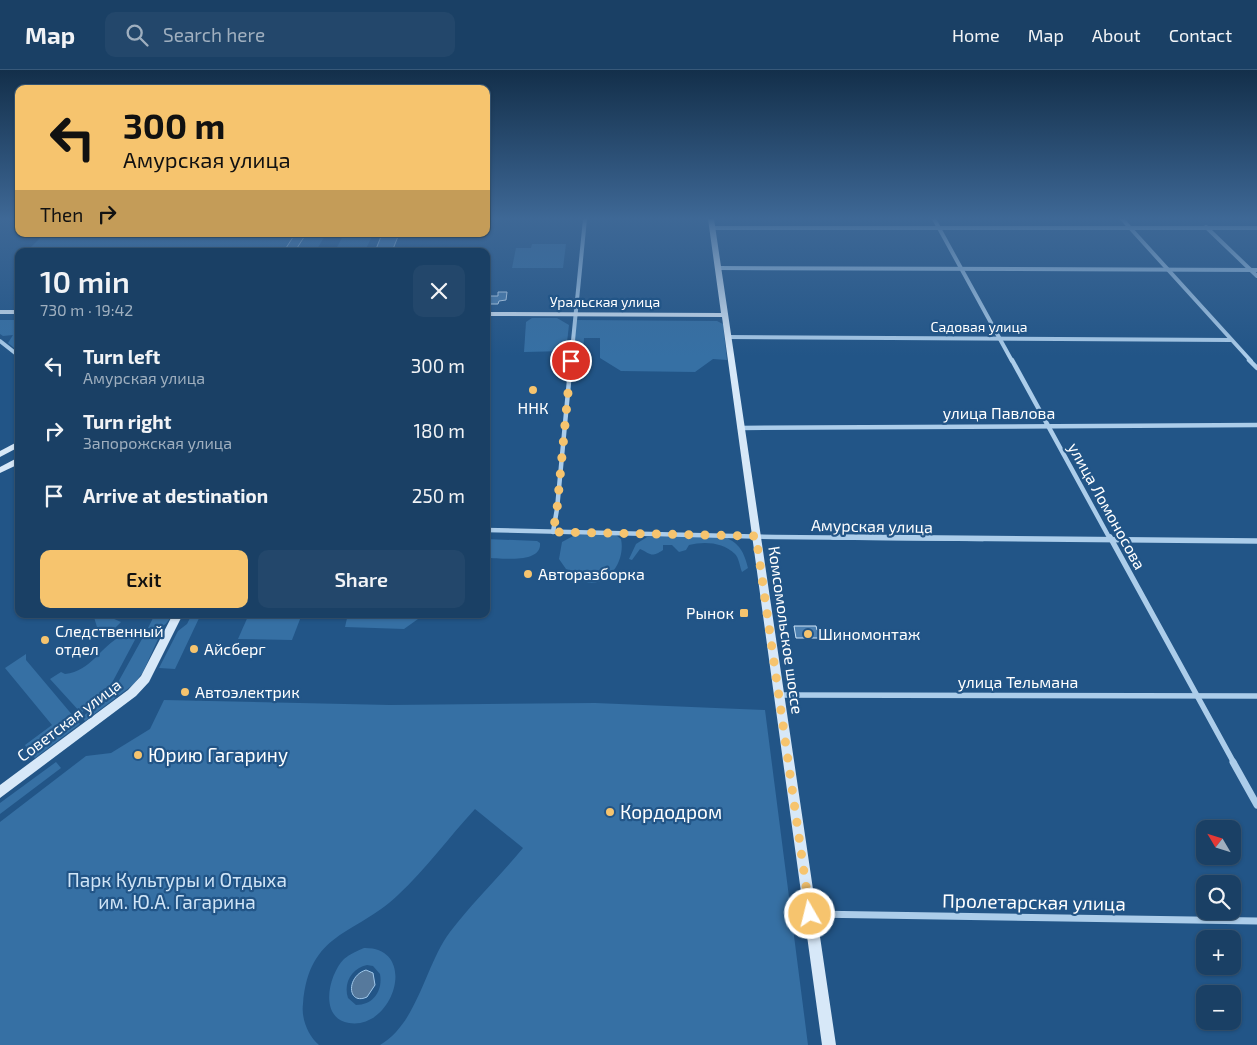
<!DOCTYPE html>
<html lang="en">
<head>
<meta charset="utf-8">
<style>
	body { margin:0; font-family:"Exo 2",sans-serif; background:#23476b; color:#f1f3f6; height:100vh; display:flex; flex-direction:column; font-size:19px; white-space:nowrap }
	* { box-sizing:border-box; margin:0 }
	p { font-size:16px; color:#9fafbf }
	.icon { flex:none; width:28px; height:28px; fill:none; stroke:currentColor; stroke-width:2; stroke-linecap:round; stroke-linejoin:round }
	.map { position:relative; flex:1; overflow:hidden }
	.side { position:absolute; left:15px; top:178px; width:475px; height:370px; display:flex; flex-direction:column; background:#1a4065; border-radius:10px; box-shadow:0 1px 4px #0004,0 0 0 1px #385979 }
	.side>* { flex:none }
	.banner { position:absolute; left:15px; top:15px; width:475px; height:152px; border-radius:10px; box-shadow:0 1px 4px #0004,0 0 0 1px #385979; background:#f6c46e; color:#111; overflow:hidden }
	.needle { width:32px; rotate:308deg }
	.tools { position:absolute; left:1196px; top:750px; display:grid; gap:10px }
	.tools a { display:grid; place-items:center; width:45px; height:45px; border-radius:10px; background:#1a4065; box-shadow:0 1px 4px #0004,0 0 0 1px #385979; font-size:25px }
	.pin { position:absolute; display:grid; place-items:center; width:42px; height:42px; color:#fff; margin:-21px; border:2px solid #fff; border-radius:50%; box-shadow:0 1px 5px #0007 }
	.me { position:absolute; width:55px; margin:-28px; rotate:352deg; stroke-linejoin:round; filter:drop-shadow(0 0 4px #0008) }
	.turn { display:flex; align-items:center; gap:18px; height:105px; padding:0 25px; font-size:22px }
	.turn .icon { width:65px; height:65px; stroke-width:2.5 }
	.turn b { display:block; font-size:35px; line-height:42px }
	.then { display:flex; align-items:center; height:48px; padding:0 25px; background:#0003; gap:10px; font-size:19px }
	.round { display:grid; place-items:center; flex:none; width:52px; height:52px; border-radius:10px; background:#23476b }
	.overview { display:flex; align-items:center; justify-content:space-between; height:85px; padding:0 25px }
	h1 { font-size:30px; font-weight:600; line-height:38px }
	.cta { display:flex; gap:10px; margin-top:auto; padding:10px 25px }
	.cta a { flex:1; height:58px; border-radius:10px; background:#f6c46e; color:#111; font-size:20px; font-weight:600; line-height:58px; text-align:center }
	.cta a+a { background:#23476b; color:#f1f3f6 }
	ul { padding:0; list-style:none }
	li { display:flex; align-items:center; gap:15px; height:65px; padding:0 25px }
	li div { flex:1 }
	li b { display:block; font-size:19px }
	li em { font-style:normal }
	header { display:flex; align-items:center; gap:30px; box-sizing:border-box; height:70px; padding:0 25px; background:#1a4065; border-bottom:1px solid #385979 }
	header strong { font-size:24px }
	nav { display:flex; gap:28px; margin-inline-start:auto; font-size:18px }
	.search { width:350px; height:45px; background:#23476b; display:flex; align-items:center; gap:12px; box-sizing:border-box; padding:0 18px; border-radius:10px; color:#9fafbf; font-size:19px }
	.map>svg:first-child { display:block }
	.green { fill:#3670a4; fill-rule:evenodd }
	.water { fill:#56799c; stroke:#a0c8eb }
	.building { fill:#4e81b1; stroke:#d0e5f7 }
	.lines { fill:none; stroke-linecap:round; stroke-linejoin:round }
	.street-far3 { stroke:#accdea; stroke-width:4 }
	.street-far2 { stroke:#accdea; stroke-width:4.5 }
	.street-far1 { stroke:#accdea; stroke-width:5.5 }
	.street { stroke:#accdea; stroke-width:7 }
	.secondary { fill:#d7e8f8; fill-rule:evenodd }
	.route { stroke:#f6c46e; stroke-width:9; stroke-dasharray:0 16.2 }
	.poi-dot { fill:#f6c46e; stroke:#225587; stroke-width:2 }
	.labels { text-anchor:middle; stroke-width:4.5; stroke-linejoin:round; paint-order:stroke }
	.far-street-label { font-size:14px; fill:#fff; stroke:#225587 }
	.poi-label { font-size:16px; fill:#fff; stroke:#225587; text-anchor:start }
	.street-label { font-size:16px; fill:#fff; stroke:#225587 }
	.near-poi-label { font-size:19px; fill:#fff; stroke:#225587; text-anchor:start }
	.near-park-label { font-size:19px; fill:#d0e5f7; stroke:#225587 }
	.near-street-label { font-size:19px; fill:#fff; stroke:#225587 }
</style>
</head>
<body>
<header>
<strong>Map</strong>
<div class="search"><svg class="icon" aria-label="search" viewBox="0 0 24 24"><circle cx="10" cy="10" r="6"/><path d="M15 15l6 6"/></svg>Search here</div>
<nav><a>Home</a><a>Map</a><a>About</a><a>Contact</a></nav>
</header>
<div class="map">
<svg width="1257" height="975" viewBox="0 0 1257 975">
	<rect width="100%" height="100%" fill="#225587"/>
	<g class="green">
		<path d="M44,164H326L316,181H27Z"/>
		<path d="M344,164H373L365,181H335Z"/>
		<path d="M532,174H566L563,198H512L516,178H531Z"/>
		<path d="M532,248H557L569,255L566,281L524,282L526,252Z"/>
		<path d="M0,250H19V282L8,273L13,265L3,266L0,264Z"/>
		<path d="M576,250L717,251L723,254L727,290L713,289L695,302L621,301L600,288V268H584L583,286H573Z"/>
		<path d="M575,465H616L621,469C626,491 607,520 583,511L580,504L566,499L559,489L562,472Z"/>
		<path d="M647,467H725C740,474 744,482 748,498L742,502C740,497 739,488 735,484C723,472 704,471 689,475L686,480L679,482L672,475H663V480C651,488 651,484 640,479L632,490L629,489L636,474Z"/>
		<path d="M486,469L537,471L540,473C542,494 501,488 486,488Z"/>
		<path d="M76,544H108L112,548L121,552L115,558L105,562L97,557L93,544L80,549Z"/>
		<path d="M155,544H172C166,556 162,559 148,558Z"/>
		<path d="M192,544H201L175,599L159,598L178,561L187,554Z"/>
		<path d="M249,544H302L292,570L238,569Z"/>
		<path d="M348,544H425L404,559L345,557Z"/>
		<path d="M123,565L128,568L137,566L106,624L81,643L50,609L61,602L65,604C92,601 99,577 123,565Z"/>
		<path d="M142,569H158L143,602L134,614L85,651L82,647L111,625Z"/>
		<path d="M26,584V590L74,647L29,681L25,675L52,655L5,598Z"/>
		<path d="M164,630L390,635L595,633L765,640L808,975H380C418,953 425,895 450,862C472,833 500,806 523,778L475,739C449,767 426,799 398,825C355,866 309,861 303,934C301,948 308,966 319,975H0V752L86,686L111,683L150,659Z"/>
		<path d="M77,650L80,654L35,688L31,684Z"/>
		<path d="M56,692L61,698L0,744V733Z"/>
		<path d="M364,878C419,877 394,960 349,953C318,948 329,904 344,889C350,884 357,881 364,878ZM367,895L373,896L380,904C383,920 374,935 356,935L348,928C343,913 352,898 367,895Z"/>
	</g>
	<path class="water" d="M366,900L373,903L375,915L367,927C347,936 346,906 366,900Z"/>
	<g class="building">
		<path d="M295,164H306L297,178H286Z"/>
		<path d="M382,164H399L393,179H376Z"/>
		<path d="M498,222H507L506,230L499,231L498,234H486V226H498Z"/>
		<path d="M794,556H816L817,560H820L822,568H796Z"/>
	</g>
	<g class="lines">
		<g class="street-far3">
			<path d="M934,149L1012,291"/>
			<path d="M1122,149L1251,291"/>
			<path d="M1206,157L1257,206"/>
			<path d="M712,158H1257"/>
			<path d="M717,198L1257,200"/>
			<path d="M727,267L1231,270"/>
			<path d="M0,271L19,286"/>
			<path d="M571,291L585,149"/>
		</g>
		<g class="street-far2">
			<path d="M1012,290L1110,469"/>
			<path d="M1249,290L1257,298"/>
			<path d="M740,358L1257,355"/>
			<path d="M486,460L775,467L983,469"/>
			<path d="M553,462L557,439L571,290"/>
		</g>
		<g class="street-far1">
			<path d="M833,467L1257,471"/>
			<path d="M1110,467L1234,693"/>
			<path d="M779,625L1257,626"/>
		</g>
		<g class="street">
			<path d="M1233,692L1257,735"/>
			<path d="M811,844L1257,851"/>
		</g>
		<g class="secondary">
			<path d="M708,149H714L836,975H822L722,247L486,246V242L721,243Z"/>
			<rect x="0" y="240" width="19" height="4"/>
			<path d="M19,371V377L0,387V381Z"/>
			<path d="M19,387V394L0,403V397Z"/>
			<path d="M173,544H183L149,612L136,626L0,728V715L128,620L141,606Z"/>
		</g>
	</g>
	<linearGradient id="sky" x2="0" y2="1"><stop stop-color="#132f4a"/><stop offset="0.52" stop-color="#3e6896"/><stop offset="1" stop-color="#3e6896" stop-opacity="0"/></linearGradient>
	<rect width="1257" height="286" fill="url(#sky)"/>
	<g class="lines">
		<path class="route" d="M571,291L557,439L553,462L756,466L810,844"/>
	</g>
	<g class="poi-dot">
		<circle cx="533" cy="320" r="5"/>
		<circle cx="528" cy="504" r="5"/>
		<rect x="739" y="538" width="10" height="10" rx="2.5"/>
		<circle cx="808" cy="564" r="5"/>
		<circle cx="45" cy="570" r="5"/>
		<circle cx="194" cy="579" r="5"/>
		<circle cx="185" cy="622" r="5"/>
		<circle cx="138" cy="685" r="5"/>
		<circle cx="610" cy="742" r="5"/>
	</g>
	<g class="labels">
		<g class="far-street-label">
			<text x="605" y="237">Уральская улица</text>
			<text x="979" y="262">Садовая улица</text>
		</g>
		<g class="poi-label">
			<text x="533" y="344" text-anchor="middle">ННК</text>
			<text x="538" y="510">Авторазборка</text>
			<text x="734" y="549" text-anchor="end">Рынок</text>
			<text x="55" y="567">Следственный<tspan x="55" dy="18">отдел</tspan></text>
			<text x="818" y="570">Шиномонтаж</text>
			<text x="204" y="585">Айсберг</text>
			<text x="195" y="628">Автоэлектрик</text>
		</g>
		<g class="street-label">
			<text x="999" y="349">улица Павлова</text>
			<text transform="translate(1107 436) rotate(61)" y="6">улица Ломоносова</text>
			<text transform="translate(872 456) rotate(1)" y="6">Амурская улица</text>
			<text transform="translate(786 560) rotate(82)" y="6">Комсомольское шоссе</text>
			<text x="1018" y="618">улица Тельмана</text>
			<text transform="translate(69 650) rotate(-37)" y="6">Советская улица</text>
		</g>
		<g class="near-poi-label">
			<text x="148" y="692">Юрию Гагарину</text>
			<text x="620" y="749">Кордодром</text>
		</g>
		<g class="near-park-label">
			<text x="177" y="817">Парк Культуры и Отдыха<tspan x="177" dy="22">им. Ю.А. Гагарина</tspan></text>
		</g>
		<g class="near-street-label">
			<text transform="translate(1034 832) rotate(1)" y="7">Пролетарская улица</text>
		</g>
	</g>
</svg>
<div class="tools">
<a><svg class="needle" viewBox="-14 -14 28 28"><path d="M0-13l5 13h-10z" fill="#e53935"/><path d="M0 13l5-13h-10z" fill="#9fafbf"/></svg></a>
<a><svg class="icon" aria-label="search" viewBox="0 0 24 24"><circle cx="10" cy="10" r="6"/><path d="M15 15l6 6"/></svg></a>
<a>+</a>
<a>−</a>
</div>
<div class="pin" style="left:571px;top:291px;background:#d93025"><svg class="icon" aria-label="arrive" viewBox="0 0 24 24"><path d="M6 21V4h12l-3 4 3 4H6"/></svg></div>
<svg class="me" style="left:810px;top:844px" viewBox="-20 -20 40 40"><circle r="17" fill="#f6c46e" stroke="#fff" stroke-width="3"/><path d="M0-11L8 9 0 5-8 9z" fill="#fff"/></svg>
<div class="banner">
<div class="turn"><svg class="icon" aria-label="left" viewBox="0 0 24 24"><path d="M17 20v-9H6M10 6l-5 5 5 5"/></svg><div><b>300 m</b>Амурская улица</div></div>
<div class="then">Then<svg class="icon" aria-label="right" viewBox="0 0 24 24"><path d="M7 20v-9h11M14 6l5 5-5 5"/></svg></div>
</div>
<section class="side">
<div class="overview"><div><h1>10 min</h1><p>730 m · 19:42</p></div><a class="round"><svg class="icon" aria-label="close" viewBox="0 0 24 24"><path d="M6 6l12 12M18 6L6 18"/></svg></a></div>
<ul>
<li><svg class="icon" aria-label="left" viewBox="0 0 24 24"><path d="M17 20v-9H6M10 6l-5 5 5 5"/></svg><div><b>Turn left</b><p>Амурская улица</p></div><em>300 m</em></li>
<li><svg class="icon" aria-label="right" viewBox="0 0 24 24"><path d="M7 20v-9h11M14 6l5 5-5 5"/></svg><div><b>Turn right</b><p>Запорожская улица</p></div><em>180 m</em></li>
<li><svg class="icon" aria-label="arrive" viewBox="0 0 24 24"><path d="M6 21V4h12l-3 4 3 4H6"/></svg><div><b>Arrive at destination</b></div><em>250 m</em></li>
</ul>
<div class="cta"><a>Exit</a><a>Share</a></div>
</section>
</div>
</body>
</html>
